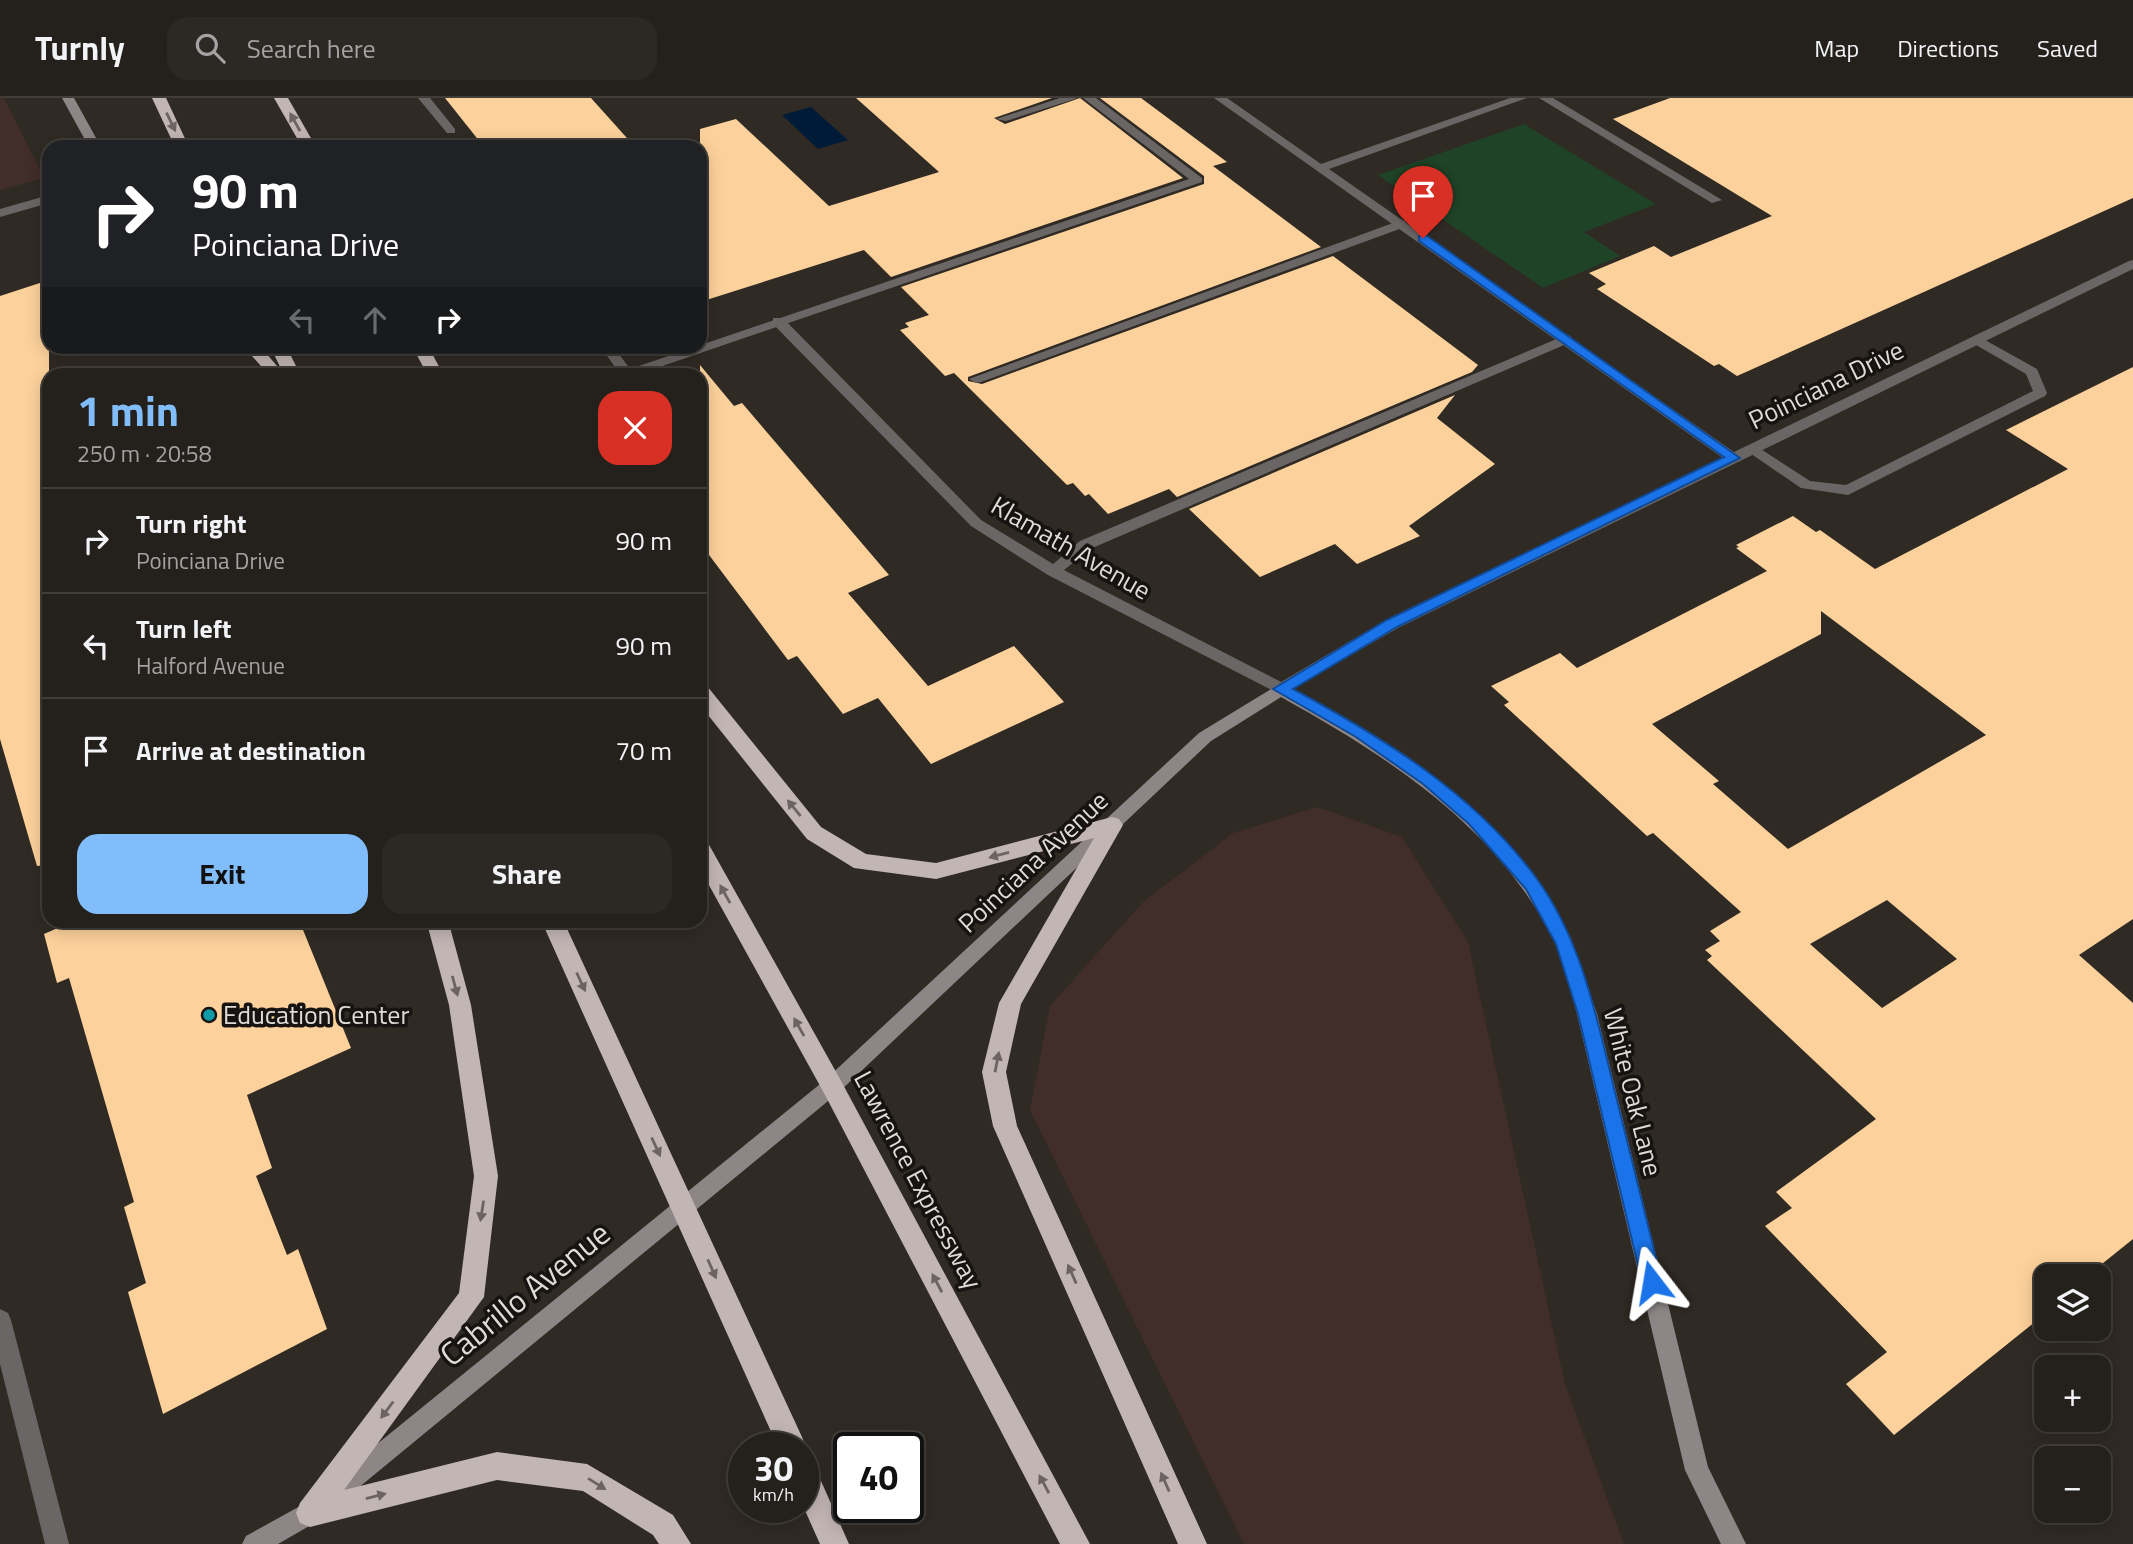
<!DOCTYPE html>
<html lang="en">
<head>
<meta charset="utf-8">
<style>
	body { margin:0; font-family:"Titillium Web",sans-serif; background:#2c2824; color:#f1f3f6; height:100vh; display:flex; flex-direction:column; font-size:26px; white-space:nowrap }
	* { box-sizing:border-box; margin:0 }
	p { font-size:23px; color:#a3a3a3 }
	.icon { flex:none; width:38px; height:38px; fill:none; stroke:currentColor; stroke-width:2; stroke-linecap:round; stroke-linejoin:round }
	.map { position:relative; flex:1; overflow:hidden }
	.drawer { position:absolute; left:42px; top:270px; width:665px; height:560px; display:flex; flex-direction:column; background:#24201b; border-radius:21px; box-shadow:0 4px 18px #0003,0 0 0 2px #413e3a }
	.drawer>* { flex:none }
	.top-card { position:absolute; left:42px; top:42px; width:665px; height:214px; border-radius:21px; box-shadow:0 4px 18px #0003,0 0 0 2px #413e3a; background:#202124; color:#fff; overflow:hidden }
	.fabs { position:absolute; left:2034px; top:1166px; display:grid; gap:14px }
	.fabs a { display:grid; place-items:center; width:77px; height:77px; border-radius:14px; background:#24201b; box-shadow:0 4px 18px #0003,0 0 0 2px #413e3a; font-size:35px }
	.speed { position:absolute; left:728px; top:1334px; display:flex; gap:14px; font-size:35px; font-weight:700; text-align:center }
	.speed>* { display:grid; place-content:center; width:91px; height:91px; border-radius:50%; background:#24201b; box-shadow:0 4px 18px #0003,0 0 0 2px #413e3a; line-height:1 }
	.speed small { font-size:18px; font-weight:400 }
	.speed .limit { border:4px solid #111; border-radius:10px; background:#fff; color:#111 }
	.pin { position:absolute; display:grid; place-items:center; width:60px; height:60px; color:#fff; margin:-72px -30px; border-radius:50% 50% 50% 0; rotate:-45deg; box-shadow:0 0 7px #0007 }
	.pin .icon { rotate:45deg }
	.me { position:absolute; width:77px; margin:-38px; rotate:346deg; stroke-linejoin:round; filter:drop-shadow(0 0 5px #0008) }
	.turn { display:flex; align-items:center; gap:24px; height:147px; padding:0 35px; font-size:32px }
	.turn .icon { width:91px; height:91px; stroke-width:2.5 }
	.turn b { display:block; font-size:49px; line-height:60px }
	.lanes { display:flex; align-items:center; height:66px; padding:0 35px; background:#0003; justify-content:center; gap:35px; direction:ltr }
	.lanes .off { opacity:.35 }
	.round { display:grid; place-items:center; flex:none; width:74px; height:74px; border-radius:21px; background:#2c2824 }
	.headline { display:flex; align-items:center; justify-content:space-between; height:119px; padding:0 35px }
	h1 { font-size:42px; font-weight:700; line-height:52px; color:#80bdfa }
	.cta { display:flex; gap:14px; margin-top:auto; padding:14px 35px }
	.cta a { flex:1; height:80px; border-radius:21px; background:#80bdfa; color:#111; font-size:28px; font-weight:700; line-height:80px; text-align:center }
	.cta a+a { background:#2c2824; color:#f1f3f6 }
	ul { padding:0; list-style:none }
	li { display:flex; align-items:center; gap:21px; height:105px; padding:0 35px; border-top:2px solid #413e3a }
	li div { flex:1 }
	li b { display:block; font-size:26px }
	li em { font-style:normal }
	header { display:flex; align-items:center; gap:42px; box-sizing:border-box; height:98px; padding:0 35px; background:#24201b; border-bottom:2px solid #413e3a }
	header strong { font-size:33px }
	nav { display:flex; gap:38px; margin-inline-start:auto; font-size:24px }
	.search { width:490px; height:63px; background:#2c2824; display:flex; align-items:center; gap:18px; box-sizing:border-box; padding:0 24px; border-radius:21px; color:#a3a3a3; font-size:26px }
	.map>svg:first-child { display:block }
	.commercial { fill:#412d29 }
	.green { fill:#1f4326 }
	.water { fill:#001b38 }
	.building { fill:#fcd19b; fill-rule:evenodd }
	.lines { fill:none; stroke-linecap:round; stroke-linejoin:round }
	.lane { fill:#6a6665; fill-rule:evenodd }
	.street { fill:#6a6665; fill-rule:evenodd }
	.secondary { fill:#8e8686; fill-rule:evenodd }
	.highway { fill:#c2b6b5; fill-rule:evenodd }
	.oneway { fill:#6c6463 }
	.route { fill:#1a73e8; stroke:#114b97; stroke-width:2 }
	.culture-dot { fill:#0f9aa8; stroke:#161311; stroke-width:2.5 }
	.labels { text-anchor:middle; stroke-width:7; stroke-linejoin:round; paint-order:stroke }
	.street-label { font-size:26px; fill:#dfdcd8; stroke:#161311 }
	.poi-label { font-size:26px; fill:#dfdcd8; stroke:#161311; text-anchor:start }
	.near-street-label { font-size:32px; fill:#dfdcd8; stroke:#161311 }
</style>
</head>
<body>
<header>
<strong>Turnly</strong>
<div class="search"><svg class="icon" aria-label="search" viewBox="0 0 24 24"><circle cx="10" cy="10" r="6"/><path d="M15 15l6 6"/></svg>Search here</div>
<nav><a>Map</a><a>Directions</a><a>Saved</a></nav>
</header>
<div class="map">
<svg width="2133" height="1446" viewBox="0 0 2133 1446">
	<rect width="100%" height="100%" fill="#302a24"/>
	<g class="commercial">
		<path d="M0,0H4L44,80L0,92Z"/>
		<path d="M1317,709L1402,739L1468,844L1565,1286L1624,1446H1244L1030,1012L1050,908L1142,805L1233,735Z"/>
	</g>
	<path class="green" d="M1524,26L1656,106L1584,134L1620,158L1543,190L1378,77Z"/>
	<path class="water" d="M811,9L848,42L818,51L782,17Z"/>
	<g class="building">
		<path d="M445,0H591L635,49H484Z"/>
		<path d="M856,0H1052L994,20L1005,26L1080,0L1183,80L891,179L864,152L700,204V31L736,21L829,108L939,74Z"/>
		<path d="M1100,0H1141L1227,64L1213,68L1321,149L968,279V283L982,286L1333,158L1478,267L1472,274L1177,399L1169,391L1108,416L1089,396L1085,398L1073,385L1067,387L954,275L945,278L900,232L909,229L905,225L929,217L901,189L1204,86V78Z"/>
		<path d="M1670,0H2133V100L1737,278L1719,266L1714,268L1597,191L1606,186L1589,175L1654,148L1671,159L1772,118L1613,21Z"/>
		<path d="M49,182V767L37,768L0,641V198Z"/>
		<path d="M700,267L734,308L742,305L889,477L848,495L928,588L1014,548L1064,604L931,666L878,600L843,616L797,558L788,562L700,445Z"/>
		<path d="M2133,269V821L2079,857L2133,905V1141L2087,1178H2046V1215L1894,1337L1846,1286L1887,1254L1765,1128L1792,1110L1776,1094L1876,1021L1707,862L1712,858L1705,852L1720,843L1710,833L1741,814L1653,735L1647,738L1504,607L1509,604L1491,588L1560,555L1577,570L1767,473L1736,450L1739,449L1736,447L1793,418L1816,434L1820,432L1875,471L2068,371L2006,332ZM1821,513L1986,637L1788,751L1713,686L1719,683L1652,626L1821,536ZM1887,802L1957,861L1882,910L1810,846Z"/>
		<path d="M1455,297L1437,320L1495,366L1409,428L1420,438L1357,466L1335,446L1260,479L1189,411Z"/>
		<path d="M76,822H299L351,950L247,997L272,1070L256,1078L287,1157L298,1151L327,1231L163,1316L128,1194L146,1185L124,1109L134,1104L69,880L57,885L44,836Z"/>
	</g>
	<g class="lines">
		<g class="lane">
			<path d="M418,0H430L455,31V35H447Z"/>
			<path d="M1060,0H1078L1006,23L996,21Z"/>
			<path d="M1083,0H1096L1202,80V84L639,276H620L600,248H613L630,271L1189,81Z"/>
			<path d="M1539,0H1553L1722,102L1712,105Z"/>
			<path d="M1401,122L1405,123V129L981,284L976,285L969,281Z"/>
			<path d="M1566,237L1571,238V244L1090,451L1058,477H1048L1045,473L1080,443Z"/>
			<path d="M1976,237L2037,271L2047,295L2045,298L1848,397L1801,390L1744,351L1746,348H1756L1810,383L1846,387L2033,293L2026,276L1971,244L1969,241Z"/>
		</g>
		<g class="street">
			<path d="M1214,0H1227L1321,66L1510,0H1527L1329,71L1734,354L2129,163L2133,162V171L1398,530L1281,597L1048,477L971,428L773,226V220H783L981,422L1058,469L1281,584L1386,522L1723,360Z"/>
			<path d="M49,97V105L0,119V111Z"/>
			<path d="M0,1211L8,1215L11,1222L69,1446H45L0,1266Z"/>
		</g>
		<g class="secondary">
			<path d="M62,0H74L101,49H89Z"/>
			<path d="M1281,585L1370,635L1450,691L1486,723L1519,758L1547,797L1571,840L1597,916L1708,1369L1746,1446H1721L1685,1372L1577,916C1570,892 1565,867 1555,845C1498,729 1390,660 1281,599L1211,643L839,994L318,1423L278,1446H242L246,1438L302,1407L825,982L1199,635Z"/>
		</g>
		<g class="highway">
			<path d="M152,0H166L189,49H175Z"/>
			<path d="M274,0H288L316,49H302Z"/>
			<path d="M243,248H260L283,275L270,248H286L300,276H268Z"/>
			<path d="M412,248H428L443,276H427Z"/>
			<path d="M700,586L707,588L821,729L866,756L936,765L1112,719L1119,721L1123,727L1021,906L1006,974L1017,1028L1207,1446H1178L993,1028L982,974L999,905L1094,740L936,781L854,770L807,741L700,607Z"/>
			<path d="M700,743L708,745L840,981L1090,1446H1060L824,995L700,771Z"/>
			<path d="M426,822H448L471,907L498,1078L484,1199L344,1392L497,1354L587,1366L673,1417L691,1446H659L653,1437L583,1393L497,1382L310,1429L300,1425L296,1415L300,1405L459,1195L474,1078L449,907Z"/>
			<path d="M541,822H563L802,1339L806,1349L803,1355V1349H778Z"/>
			<path d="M803,1361L813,1365L849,1446H820L803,1408Z"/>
		</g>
	</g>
	<defs><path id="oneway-solid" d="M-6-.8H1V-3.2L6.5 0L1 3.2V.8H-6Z" transform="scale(1.75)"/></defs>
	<g class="oneway">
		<use href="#oneway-solid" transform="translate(171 24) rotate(64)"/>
		<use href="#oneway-solid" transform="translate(295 24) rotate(-119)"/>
		<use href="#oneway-solid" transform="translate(794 710) rotate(-129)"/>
		<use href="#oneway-solid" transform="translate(999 757) rotate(165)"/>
		<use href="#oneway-solid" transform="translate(725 796) rotate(-119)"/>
		<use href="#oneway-solid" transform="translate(581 884) rotate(65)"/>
		<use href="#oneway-solid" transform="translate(455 888) rotate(75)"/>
		<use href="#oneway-solid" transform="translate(799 929) rotate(-119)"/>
		<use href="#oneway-solid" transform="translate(997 964) rotate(-79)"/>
		<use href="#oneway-solid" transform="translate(656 1049) rotate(65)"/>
		<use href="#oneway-solid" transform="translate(482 1113) rotate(99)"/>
		<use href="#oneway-solid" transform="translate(712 1171) rotate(66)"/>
		<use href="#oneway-solid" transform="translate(1072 1176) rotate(-114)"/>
		<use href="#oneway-solid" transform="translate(937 1185) rotate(-118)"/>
		<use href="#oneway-solid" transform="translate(387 1312) rotate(127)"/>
		<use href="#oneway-solid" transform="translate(1165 1384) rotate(-114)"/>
		<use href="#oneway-solid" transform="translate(597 1386) rotate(32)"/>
		<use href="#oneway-solid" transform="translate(1044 1386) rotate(-118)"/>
		<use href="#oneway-solid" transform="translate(376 1398) rotate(-14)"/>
	</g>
	<path class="route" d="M1419,138H1427L1740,360L1397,529L1293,591C1384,640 1475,696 1537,781C1582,843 1597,921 1615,994C1631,1057 1646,1121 1662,1184L1659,1191L1652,1194L1645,1191L1642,1184L1578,916L1556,846L1526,791L1469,726L1423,686L1356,639L1273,591L1387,522L1724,359L1419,143Z"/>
	<circle class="culture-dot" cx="209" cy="917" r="7"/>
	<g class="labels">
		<g class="street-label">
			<text transform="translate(1826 287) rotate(-26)" y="9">Poinciana Drive</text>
			<text transform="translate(1071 450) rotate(30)" y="9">Klamath Avenue</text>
			<text transform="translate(1033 764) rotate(-43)" y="9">Poinciana Avenue</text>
			<text transform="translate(1633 994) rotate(76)" y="9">White Oak Lane</text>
			<text transform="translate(918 1082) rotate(62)" y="9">Lawrence Expressway</text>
		</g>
		<g class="poi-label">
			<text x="223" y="926">Education Center</text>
		</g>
		<g class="near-street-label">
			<text transform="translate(525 1196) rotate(-39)" y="11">Cabrillo Avenue</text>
		</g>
	</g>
</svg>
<div class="fabs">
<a><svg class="icon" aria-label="layers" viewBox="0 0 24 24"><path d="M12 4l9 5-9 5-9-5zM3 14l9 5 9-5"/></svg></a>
<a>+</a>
<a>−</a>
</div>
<div class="speed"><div>30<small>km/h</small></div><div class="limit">40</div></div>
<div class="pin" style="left:1423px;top:140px;background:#d93025"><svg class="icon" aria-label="arrive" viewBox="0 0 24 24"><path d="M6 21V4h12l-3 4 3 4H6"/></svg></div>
<svg class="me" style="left:1652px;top:1184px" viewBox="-20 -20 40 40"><path d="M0-17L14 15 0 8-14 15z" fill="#1a73e8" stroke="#fff" stroke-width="4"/></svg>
<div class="top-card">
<div class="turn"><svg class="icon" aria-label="right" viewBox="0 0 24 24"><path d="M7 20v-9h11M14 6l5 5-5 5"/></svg><div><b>90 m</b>Poinciana Drive</div></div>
<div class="lanes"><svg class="icon off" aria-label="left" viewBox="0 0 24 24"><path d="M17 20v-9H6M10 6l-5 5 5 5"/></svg><svg class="icon off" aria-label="ahead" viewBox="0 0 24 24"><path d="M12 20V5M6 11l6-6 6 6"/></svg><svg class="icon" aria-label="right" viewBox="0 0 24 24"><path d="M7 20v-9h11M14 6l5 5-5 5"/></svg></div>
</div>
<section class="drawer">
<div class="headline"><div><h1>1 min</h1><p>250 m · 20:58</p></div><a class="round" style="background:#d93025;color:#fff"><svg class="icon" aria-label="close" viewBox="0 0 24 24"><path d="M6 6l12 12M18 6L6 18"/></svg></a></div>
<ul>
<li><svg class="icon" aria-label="right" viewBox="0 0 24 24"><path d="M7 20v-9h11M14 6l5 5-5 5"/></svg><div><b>Turn right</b><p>Poinciana Drive</p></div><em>90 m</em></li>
<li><svg class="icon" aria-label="left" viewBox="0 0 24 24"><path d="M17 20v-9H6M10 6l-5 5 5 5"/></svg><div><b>Turn left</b><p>Halford Avenue</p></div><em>90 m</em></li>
<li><svg class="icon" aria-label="arrive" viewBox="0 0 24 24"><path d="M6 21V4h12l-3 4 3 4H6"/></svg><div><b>Arrive at destination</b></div><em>70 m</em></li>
</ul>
<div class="cta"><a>Exit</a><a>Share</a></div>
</section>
</div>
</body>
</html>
